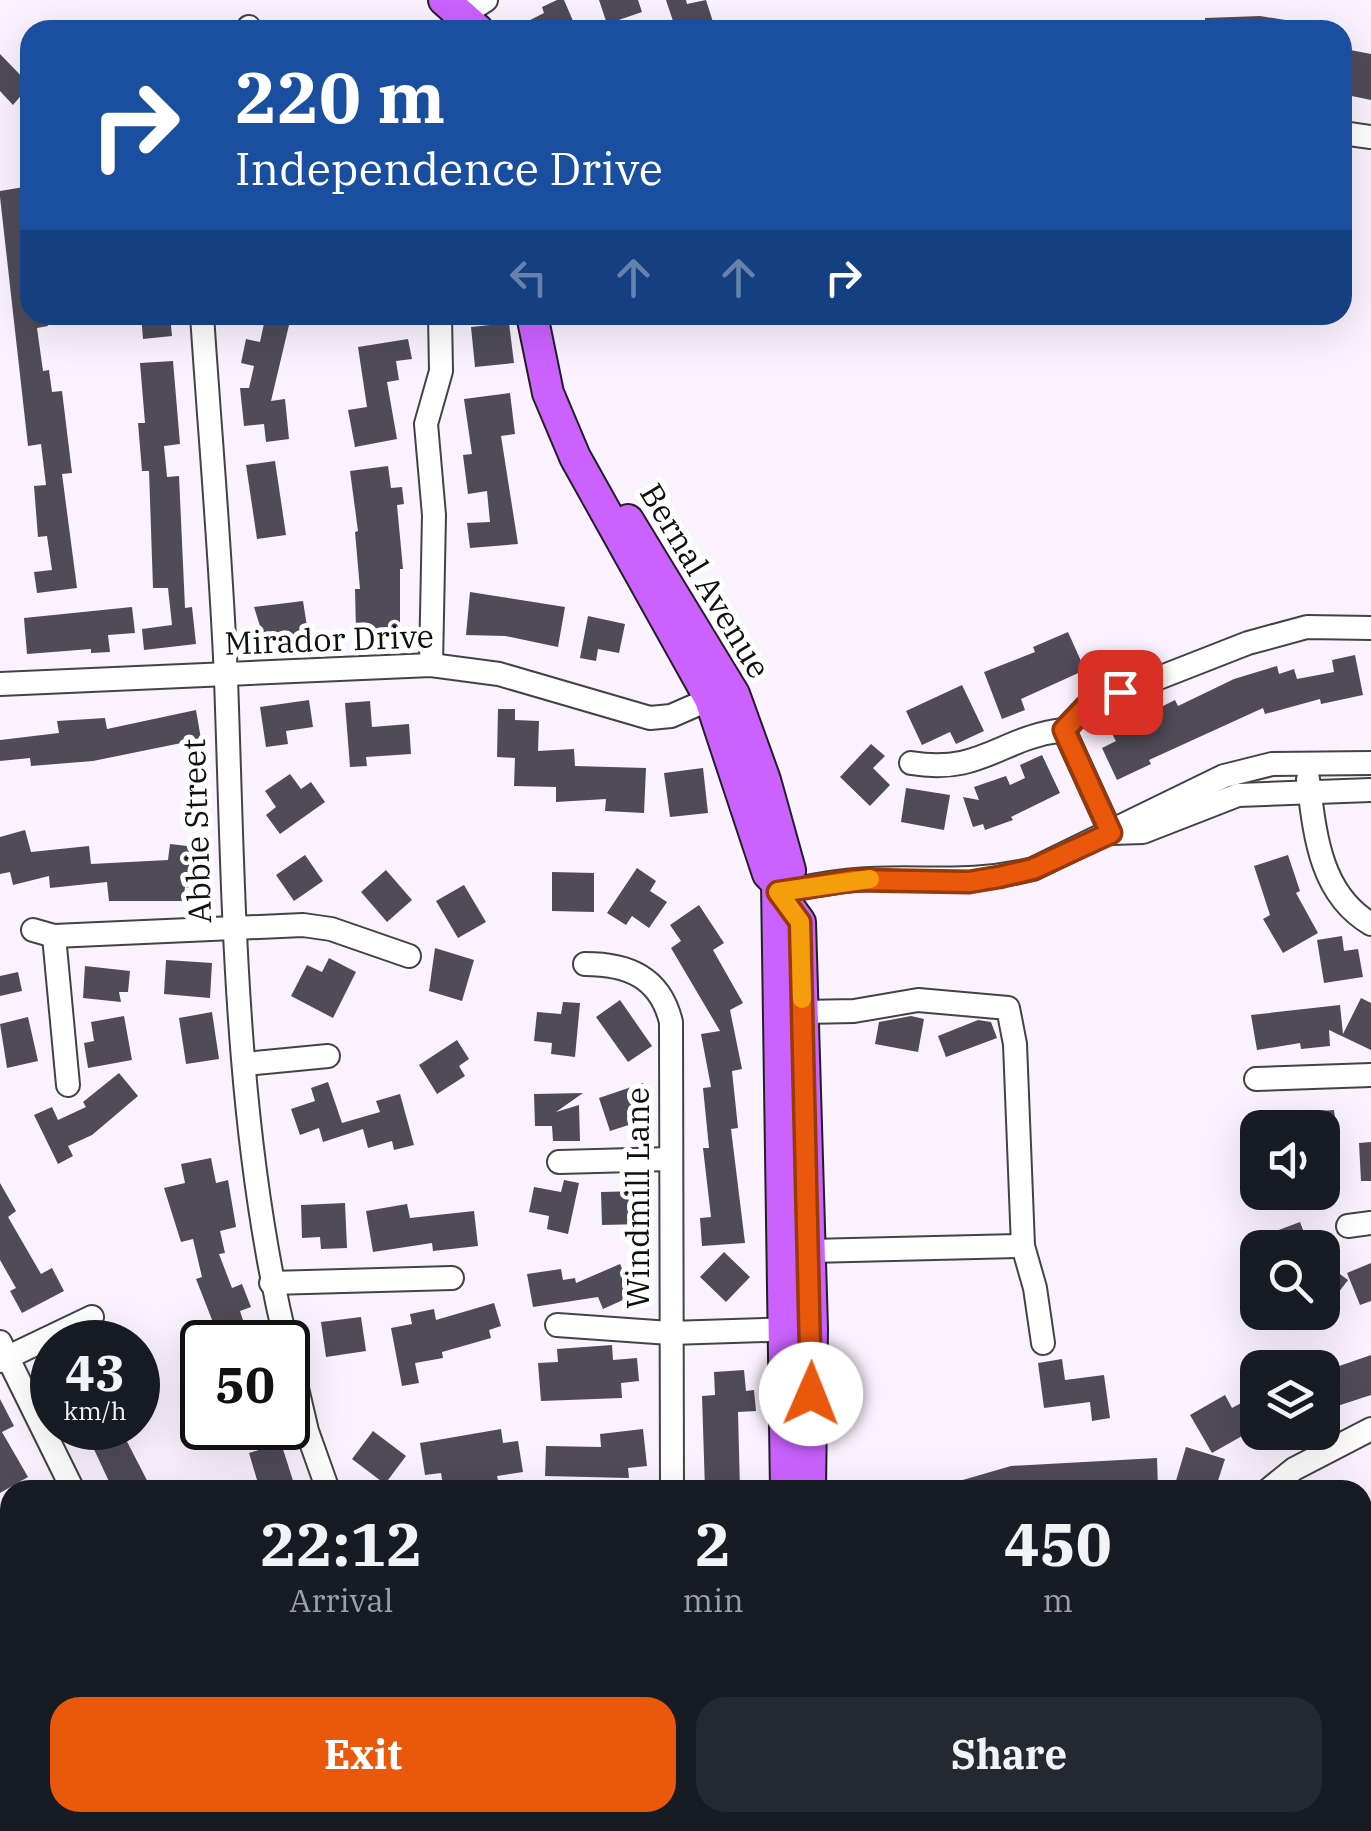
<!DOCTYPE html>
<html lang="en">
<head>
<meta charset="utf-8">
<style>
	body { margin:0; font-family:"IBM Plex Serif",serif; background:#242831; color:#f1f3f6; height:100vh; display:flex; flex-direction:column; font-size:38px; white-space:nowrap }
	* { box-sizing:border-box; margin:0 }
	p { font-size:32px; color:#9ea1a6 }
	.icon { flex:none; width:55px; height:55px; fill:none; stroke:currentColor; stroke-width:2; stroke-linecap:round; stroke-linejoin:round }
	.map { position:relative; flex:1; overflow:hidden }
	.details { position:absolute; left:0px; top:1480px; width:1372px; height:352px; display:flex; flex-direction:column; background:#171b24; border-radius:30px 30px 0 0; box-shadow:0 10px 40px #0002 }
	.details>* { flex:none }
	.hud { position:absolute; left:20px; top:20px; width:1332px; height:305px; border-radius:30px; box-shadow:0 10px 40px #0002; background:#1a4fa0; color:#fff; overflow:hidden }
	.tools { position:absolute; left:1240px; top:1110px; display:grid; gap:20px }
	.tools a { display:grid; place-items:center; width:100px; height:100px; border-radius:20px; background:#171b24; box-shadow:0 10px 40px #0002; font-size:50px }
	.speed { position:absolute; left:30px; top:1320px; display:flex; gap:20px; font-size:50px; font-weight:700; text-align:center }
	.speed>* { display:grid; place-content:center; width:130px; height:130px; border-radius:50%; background:#171b24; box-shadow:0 10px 40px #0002; line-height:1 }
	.speed small { font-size:25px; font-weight:400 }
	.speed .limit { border:5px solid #111; border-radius:15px; background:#fff; color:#111 }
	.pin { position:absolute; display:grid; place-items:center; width:85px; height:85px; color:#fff; margin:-42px; border-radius:20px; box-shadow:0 5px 15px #0006 }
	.me { position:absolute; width:110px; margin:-55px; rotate:1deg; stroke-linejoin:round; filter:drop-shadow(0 0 8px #0008) }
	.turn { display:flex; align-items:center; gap:35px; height:210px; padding:0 50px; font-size:45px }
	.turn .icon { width:130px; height:130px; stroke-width:2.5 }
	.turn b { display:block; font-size:70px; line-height:85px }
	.lanes { display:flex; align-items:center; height:95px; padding:0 50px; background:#0003; justify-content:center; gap:50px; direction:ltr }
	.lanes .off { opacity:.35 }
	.eta { display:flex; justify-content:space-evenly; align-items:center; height:170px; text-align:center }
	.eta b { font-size:60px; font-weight:700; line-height:70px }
	.primary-button { display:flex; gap:20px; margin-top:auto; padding:20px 50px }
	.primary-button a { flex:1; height:115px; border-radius:30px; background:#ea580c; color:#fff; font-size:40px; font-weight:700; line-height:115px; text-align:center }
	.primary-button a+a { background:#242831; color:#f1f3f6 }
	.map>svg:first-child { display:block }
	.green { fill:#edb8d8 }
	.building { fill:#4f4b59 }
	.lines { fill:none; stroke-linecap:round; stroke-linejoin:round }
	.minor-casing { stroke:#434343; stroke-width:26 }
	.major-casing { stroke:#212121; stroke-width:34 }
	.minor { stroke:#fff; stroke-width:22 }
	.major { stroke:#cb62ff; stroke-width:30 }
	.route-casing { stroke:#983908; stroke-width:25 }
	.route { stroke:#ea580c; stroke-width:18 }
	.slow { stroke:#f59e0b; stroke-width:18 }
	.labels { text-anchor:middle; stroke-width:10; stroke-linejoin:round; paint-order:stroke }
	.street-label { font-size:32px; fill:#101010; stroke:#fff }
</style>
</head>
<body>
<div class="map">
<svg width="1371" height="1831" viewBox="0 0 1371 1831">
	<rect width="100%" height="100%" fill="#fbf2ff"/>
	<path class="green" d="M386,1822H653L702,1831H384Z"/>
	<g class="building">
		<path d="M557,0H564L577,30H535L530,20L544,13L542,7Z"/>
		<path d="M599,0H638L642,12L607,24Z"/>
		<path d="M666,0H686L687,4L706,0L714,25L676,30Z"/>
		<path d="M1260,16L1304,23L1303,30H1205V18Z"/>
		<path d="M1345,49L1371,54V100L1342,94Z"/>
		<path d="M0,54L30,85L13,105L0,91Z"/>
		<path d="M30,186V315H46L48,326L37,328L43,371L49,370L52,392L62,391L72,473L62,474L77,588L37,593L34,572L52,570L47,536L38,537L34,486L46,485L41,444L28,446L0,197V191Z"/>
		<path d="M141,315H170L172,336L143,339Z"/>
		<path d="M265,319L289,325L271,401L285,399L289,439L266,442L264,424L244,426L240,388H249L254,366L241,363L246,339L260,342Z"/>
		<path d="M509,323L514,363L475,367L471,327Z"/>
		<path d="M408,339L412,359L396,361L399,380L387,382L397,439L355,447L348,410L367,407L358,347Z"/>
		<path d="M173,361L180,444L164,446L167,477L179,476L185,608L192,607L196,644L144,650L142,629L172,625L168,588H153L149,471H142L138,423H145L140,363Z"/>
		<path d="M510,393L515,434L501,436L518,544L470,548L467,523L490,522L487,491L468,494L463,455L472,454L464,399Z"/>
		<path d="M275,461L286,535L257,539L246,465Z"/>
		<path d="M388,466L391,488L402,487L404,504L397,505L403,569H400V631H356L355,589H360L355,532L358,531L350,471Z"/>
		<path d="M470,592L565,607L558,647L505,636L466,635Z"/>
		<path d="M303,601L308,633L264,639L254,607Z"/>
		<path d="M132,607L135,633L108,635L110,652L91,653V649L27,654L24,618Z"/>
		<path d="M588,616L625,624L619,653L598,649L596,661L580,658Z"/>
		<path d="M1068,632L1085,670L1021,699L1025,710L1002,719L984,672L1035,652L1033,647Z"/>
		<path d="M1355,655L1363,695L1321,704L1320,699L1265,714L1263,708L1149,760L1151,764L1117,780L1102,748L1116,741L1111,732L1175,700L1178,706L1234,679L1277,666L1279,674L1294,669L1297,679L1334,672L1332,660Z"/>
		<path d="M962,685L984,731L956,744L950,732L922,745L906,711Z"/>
		<path d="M309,700L313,727L286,731L288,744L266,747L260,707Z"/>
		<path d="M370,701L372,727L409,724L411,754L366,757L367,766L350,767L345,703Z"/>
		<path d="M498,709H515V720L539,721L538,751L574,749L575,766L646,768L644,813L605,811L606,799L556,802V787L514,786L515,758L497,757Z"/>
		<path d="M196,710L201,739L93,761L31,766L30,758L0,761V740L59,733L57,721L105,718L107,729Z"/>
		<path d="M871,744L885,756L873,768L890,785L870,806L840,777Z"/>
		<path d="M1042,755L1060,793L1011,817L1013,820L985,830L983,824L973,827L963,797L979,800L974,787L1006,776L1010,785L1025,778L1020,765Z"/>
		<path d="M703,768L708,813L670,817L664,773Z"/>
		<path d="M290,774L301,789L311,782L325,802L280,834L266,815L276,807L265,791Z"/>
		<path d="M906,788L950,795L944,830L901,822Z"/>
		<path d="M25,830L31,852L89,846L91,864L168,860L170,844L196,847L194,859L211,861L207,890L185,887L183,901H109L107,882L50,888L49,876L13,885L10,872L0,874V837Z"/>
		<path d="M305,855L323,881L294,901L276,875Z"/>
		<path d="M1288,855L1300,891L1296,893L1318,933L1283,953L1263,919L1270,915L1254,866Z"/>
		<path d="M637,868L656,881L650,891L667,902L649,928L632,916L626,925L607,913Z"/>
		<path d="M386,870L412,900L387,922L361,892Z"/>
		<path d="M552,872L594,873V912L552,911Z"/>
		<path d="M464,885L486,922L458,938L436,901Z"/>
		<path d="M699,905L724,943L713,950L743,1003L730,1010L742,1069L732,1071L738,1128L731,1129L745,1243L702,1246L700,1218L711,1217L703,1148H709L703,1088L711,1087L701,1034L720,1031L671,948L681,941L670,925Z"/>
		<path d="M1342,936L1344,951L1358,949L1363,977L1324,983L1317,940Z"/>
		<path d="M435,948L474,960L462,1001L429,991Z"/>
		<path d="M329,958L356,972L333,1018L291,996L307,965L322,972Z"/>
		<path d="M166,960L212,963L210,998L164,994Z"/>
		<path d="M85,966L130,971L128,992H119L121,1002L83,998Z"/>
		<path d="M18,972L22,991L0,996V976Z"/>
		<path d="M1361,998L1371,1003V1050L1329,1030L1330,1046L1301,1049L1300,1043L1257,1050L1251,1015L1340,1005L1343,1034Z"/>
		<path d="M620,1000L652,1046L628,1062L596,1017Z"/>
		<path d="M563,1002L580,1003L575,1057L551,1054L552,1043L534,1041L537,1012L561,1014Z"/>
		<path d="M212,1012L219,1059L186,1064L179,1018Z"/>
		<path d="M124,1016L132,1060L88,1068L84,1043L94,1041L91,1022Z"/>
		<path d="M911,1016L924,1019L918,1052L875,1044L879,1022Z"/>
		<path d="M28,1017L38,1061L7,1068L0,1024Z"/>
		<path d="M978,1020L991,1022L997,1038L946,1057L938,1036Z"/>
		<path d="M457,1040L469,1059L459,1066L465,1076L437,1094L419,1065Z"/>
		<path d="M119,1073L138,1096L92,1135L68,1146L73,1156L58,1164L34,1115L52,1107L58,1120L86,1107L83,1102Z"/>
		<path d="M328,1082L342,1123L380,1112L376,1101L400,1094L414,1145L394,1150L392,1141L368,1148L363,1129L323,1142L319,1128L300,1135L291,1109L315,1101L311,1088Z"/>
		<path d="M643,1083L651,1106L637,1110L641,1121L610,1131L599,1098Z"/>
		<path d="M583,1093L556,1112L579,1105L580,1141H553L552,1126H535L534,1094Z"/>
		<path d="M1334,1110L1338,1145L1322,1147V1128H1253L1252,1115Z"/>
		<path d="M1371,1142V1181H1361L1359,1143Z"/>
		<path d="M211,1158L216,1183L228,1180L236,1227L220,1231L225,1253L219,1254L232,1288L242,1284L251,1307L240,1311L250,1342H215L212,1331L216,1330L196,1279L202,1277L193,1239L181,1242L164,1188L185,1183L181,1164Z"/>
		<path d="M564,1180L579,1183L568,1234L547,1229L549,1216L529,1212L534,1187L561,1192Z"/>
		<path d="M0,1183L16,1211L8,1217L41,1274L52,1268L64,1291L22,1313L10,1291L16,1288L0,1260Z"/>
		<path d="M642,1191V1224L602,1225L601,1192Z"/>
		<path d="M1272,1192H1309L1310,1207L1273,1209Z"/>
		<path d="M345,1203L347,1248L321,1249L320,1237L302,1238L301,1205Z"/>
		<path d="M407,1204L410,1218L474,1211L478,1246L433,1251L432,1243L373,1252L366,1211Z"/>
		<path d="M1300,1222L1310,1248H1268L1263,1236Z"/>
		<path d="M724,1252L750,1277L726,1302L700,1277Z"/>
		<path d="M1322,1261L1348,1280L1322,1314Z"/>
		<path d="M1371,1263V1301L1360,1305L1347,1273Z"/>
		<path d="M620,1264L625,1275L636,1270L645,1290L603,1309L598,1297L533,1307L527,1274L561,1269L563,1280L575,1278L576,1283Z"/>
		<path d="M494,1303L501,1326L489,1330L491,1338L442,1352L443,1358L415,1363L419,1383L402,1386L391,1328L412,1324L410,1314L434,1309L436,1320Z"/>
		<path d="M361,1317L366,1351L326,1357L321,1322Z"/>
		<path d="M612,1345L613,1360L637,1358L639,1381L621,1383L622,1398L541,1401L538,1363L558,1362L557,1349Z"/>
		<path d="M1371,1355V1395L1322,1411V1372Z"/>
		<path d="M1062,1359L1065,1380L1104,1375L1110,1418L1092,1421L1090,1402L1044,1408L1038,1363Z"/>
		<path d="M744,1370L746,1391L754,1390L756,1411L738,1412L740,1490H705L702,1396L715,1395L714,1372Z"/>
		<path d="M1258,1394V1427L1212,1453L1190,1415L1225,1395L1232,1408Z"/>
		<path d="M0,1399L14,1426L2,1432L28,1477L0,1493Z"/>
		<path d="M84,1428H120L152,1490H113Z"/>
		<path d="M501,1429L503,1443L518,1441L523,1472L497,1476L499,1484L481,1487L480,1481L443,1486L441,1473L425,1475L420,1443Z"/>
		<path d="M643,1429L647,1466L628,1468L629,1478L545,1476L546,1446L601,1447L600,1434Z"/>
		<path d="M373,1431L406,1456L385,1484L352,1459Z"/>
		<path d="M281,1443L295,1487L260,1490L249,1453Z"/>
		<path d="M1186,1447L1225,1459L1215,1490L1175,1484Z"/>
		<path d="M1157,1458L1158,1490H943L942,1486L1011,1466Z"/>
	</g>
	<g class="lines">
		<g class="minor-casing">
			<g id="minor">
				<path d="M460,17L486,0"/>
				<path d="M248,30L249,27"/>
				<path d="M1342,133L1371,137"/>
				<path d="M202,315C210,436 221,557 226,679C234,901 234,1125 286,1342"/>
				<path d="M431,665L434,515L426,424L441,371L440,315"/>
				<path d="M0,684L431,665L499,674L650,718L671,716L710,699"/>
				<path d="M1064,730L1087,706L1248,643L1307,627L1371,628"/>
				<path d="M1064,730L1111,833"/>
				<path d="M911,763C981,775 1001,737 1064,730"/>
				<path d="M1308,779C1315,835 1320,894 1371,924"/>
				<path d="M1111,833L1143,832L1238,795L1371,790"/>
				<path d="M778,892C804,888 829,882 855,880C920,874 964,886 1033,869L1224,776L1272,764L1371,763"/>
				<path d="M33,930L54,936L303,925L331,929L409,956"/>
				<path d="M54,936L68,1085"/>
				<path d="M585,964C628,964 660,977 671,1022L672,1490"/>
				<path d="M803,1012L854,1011L918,1000L1008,1008L1015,1044L1023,1246L810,1251"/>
				<path d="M245,1064L328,1056"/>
				<path d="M1256,1079L1371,1075"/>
				<path d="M559,1162L670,1159"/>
				<path d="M1348,1226L1371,1223"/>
				<path d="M1023,1246L1035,1288L1043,1343"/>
				<path d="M271,1283L452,1278"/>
				<path d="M557,1325L670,1333L798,1329"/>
				<path d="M0,1342L73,1490"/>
				<path d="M288,1350L307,1431L328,1490"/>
				<path d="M0,1361L92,1317"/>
				<path d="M1268,1490L1294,1469L1371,1429"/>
				<path d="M1186,1822L1191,1831"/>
				<path d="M57,1831L59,1822"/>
				<path d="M1024,1831V1822"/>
			</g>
		</g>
		<g class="major-casing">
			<g id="major">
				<path d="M444,0L478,30"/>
				<path d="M532,315L548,393L575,457L710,699L768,874L777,883L786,1490"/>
				<path d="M628,520L734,694L765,780L790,870L777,883"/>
				<path d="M778,892L800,922L812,1329L810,1490"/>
				<path d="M774,1831L775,1822"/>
				<path d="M799,1831L800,1822"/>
			</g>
		</g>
		<use href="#minor" class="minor"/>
		<use href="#major" class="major"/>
	</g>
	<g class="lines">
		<g class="route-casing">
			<path id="route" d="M811,1394L800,922L778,892L855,880L969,882L999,877L1033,869L1111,833L1064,730L1087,706L1120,692"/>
		</g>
		<use href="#route" class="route"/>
		<path class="slow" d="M802,999L800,922L778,892L870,879"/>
	</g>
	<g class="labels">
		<g class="street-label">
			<text transform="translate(705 581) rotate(59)" y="11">Bernal Avenue</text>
			<text transform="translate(329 640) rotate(-2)" y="11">Mirador Drive</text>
			<text transform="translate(197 831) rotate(-92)" y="11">Abbie Street</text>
			<text transform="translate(638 1198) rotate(-90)" y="11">Windmill Lane</text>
		</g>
	</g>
</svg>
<div class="tools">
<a><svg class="icon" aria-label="sound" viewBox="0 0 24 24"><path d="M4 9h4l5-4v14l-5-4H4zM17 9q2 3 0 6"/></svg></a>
<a><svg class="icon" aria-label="search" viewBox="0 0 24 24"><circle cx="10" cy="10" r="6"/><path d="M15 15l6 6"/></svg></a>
<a><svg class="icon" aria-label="layers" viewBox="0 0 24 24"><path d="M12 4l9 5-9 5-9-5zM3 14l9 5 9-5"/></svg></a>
</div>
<div class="speed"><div>43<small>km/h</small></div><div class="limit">50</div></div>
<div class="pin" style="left:1120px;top:692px;background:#d93025"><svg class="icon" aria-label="arrive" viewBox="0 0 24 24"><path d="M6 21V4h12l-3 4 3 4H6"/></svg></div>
<svg class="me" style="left:811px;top:1394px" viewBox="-20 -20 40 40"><circle r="19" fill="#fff"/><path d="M0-13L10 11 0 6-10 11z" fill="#ea580c"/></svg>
<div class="hud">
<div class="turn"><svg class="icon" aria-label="right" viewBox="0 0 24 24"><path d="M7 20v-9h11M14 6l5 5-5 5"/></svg><div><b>220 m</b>Independence Drive</div></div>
<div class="lanes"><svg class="icon off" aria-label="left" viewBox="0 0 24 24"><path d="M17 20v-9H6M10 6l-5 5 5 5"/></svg><svg class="icon off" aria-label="ahead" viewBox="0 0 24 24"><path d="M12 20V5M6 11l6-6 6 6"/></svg><svg class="icon off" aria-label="ahead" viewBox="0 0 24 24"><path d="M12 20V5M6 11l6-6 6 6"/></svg><svg class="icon" aria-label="right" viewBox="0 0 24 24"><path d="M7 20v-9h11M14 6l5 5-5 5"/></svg></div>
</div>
<section class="details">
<div class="eta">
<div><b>22:12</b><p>Arrival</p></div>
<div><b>2</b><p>min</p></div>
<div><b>450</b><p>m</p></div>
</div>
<div class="primary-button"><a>Exit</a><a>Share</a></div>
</section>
</div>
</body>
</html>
